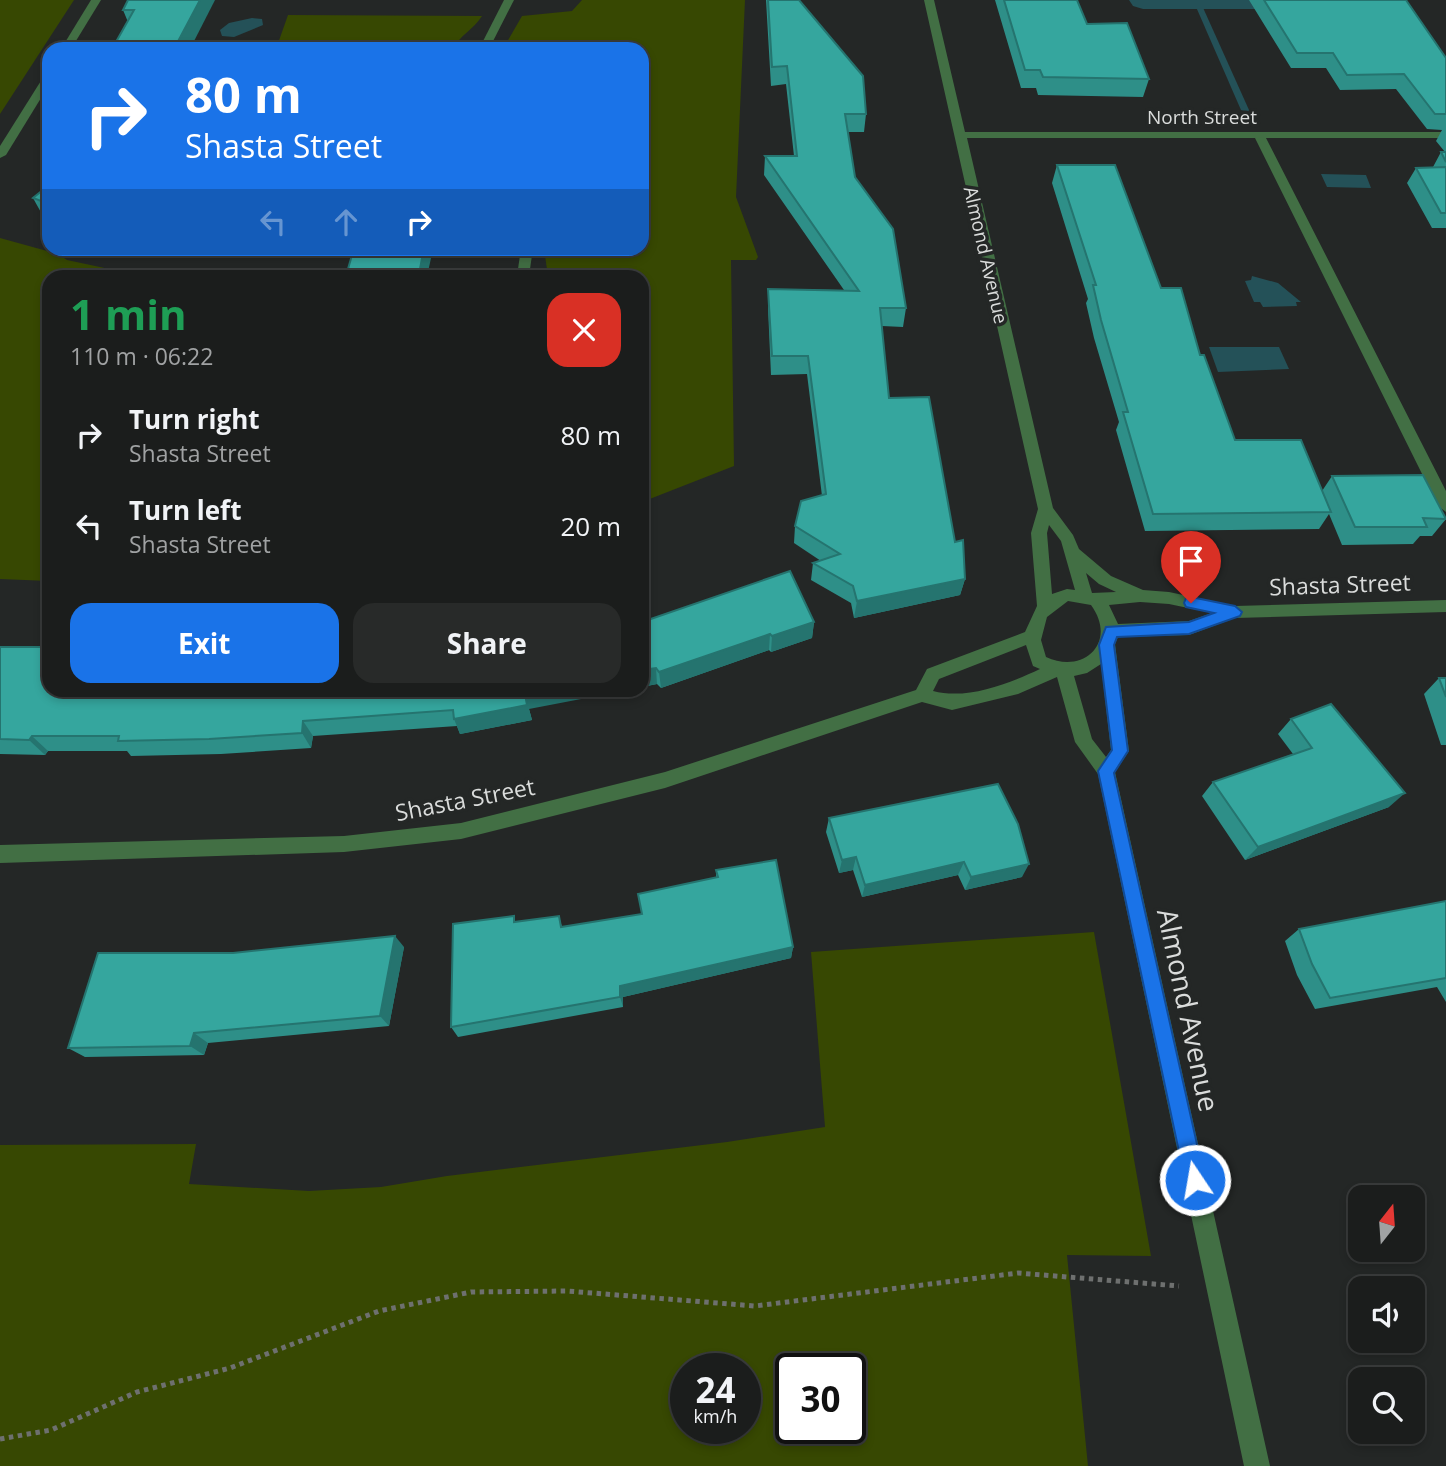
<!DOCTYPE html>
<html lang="en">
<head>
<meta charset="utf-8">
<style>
	body { margin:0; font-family:"Open Sans",sans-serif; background:#282a29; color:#f1f3f6; height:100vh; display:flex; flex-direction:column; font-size:26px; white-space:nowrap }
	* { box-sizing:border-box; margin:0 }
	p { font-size:23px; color:#a0a2a3 }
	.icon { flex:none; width:38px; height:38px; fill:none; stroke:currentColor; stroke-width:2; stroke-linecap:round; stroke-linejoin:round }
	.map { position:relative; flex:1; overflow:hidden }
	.sheet { position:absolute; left:42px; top:270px; width:607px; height:427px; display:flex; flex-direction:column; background:#1b1d1c; border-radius:21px; box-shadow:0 4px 10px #0003,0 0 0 2px #393b3b }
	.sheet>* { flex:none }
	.banner { position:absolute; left:42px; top:42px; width:607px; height:214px; border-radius:21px; box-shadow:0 4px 10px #0003,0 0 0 2px #393b3b; background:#1a73e8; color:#fff; overflow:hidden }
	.needle { width:46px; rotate:17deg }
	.controls { position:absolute; left:1348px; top:1185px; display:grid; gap:14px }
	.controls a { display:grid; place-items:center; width:77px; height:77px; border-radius:14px; background:#1b1d1c; box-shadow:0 4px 10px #0003,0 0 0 2px #393b3b; font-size:35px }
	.speed { position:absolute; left:670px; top:1353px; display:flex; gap:14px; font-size:35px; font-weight:700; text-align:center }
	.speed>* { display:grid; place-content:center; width:91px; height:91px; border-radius:50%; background:#1b1d1c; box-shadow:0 4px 10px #0003,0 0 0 2px #393b3b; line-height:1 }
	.speed small { font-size:18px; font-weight:400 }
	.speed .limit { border:4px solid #111; border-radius:10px; background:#fff; color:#111 }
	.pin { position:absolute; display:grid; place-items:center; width:60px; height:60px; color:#fff; margin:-72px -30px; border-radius:50% 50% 50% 0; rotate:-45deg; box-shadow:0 0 7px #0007 }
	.pin .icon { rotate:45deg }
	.me { position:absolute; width:77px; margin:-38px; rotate:348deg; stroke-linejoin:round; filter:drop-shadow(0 0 5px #0008) }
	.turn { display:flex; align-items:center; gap:24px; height:147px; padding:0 28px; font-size:32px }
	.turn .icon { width:91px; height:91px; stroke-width:2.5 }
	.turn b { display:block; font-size:49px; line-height:60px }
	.lanes { display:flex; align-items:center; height:66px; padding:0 28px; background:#0003; justify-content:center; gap:35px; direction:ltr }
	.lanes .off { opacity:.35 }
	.round { display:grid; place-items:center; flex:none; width:74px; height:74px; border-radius:21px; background:#282a29 }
	.summary { display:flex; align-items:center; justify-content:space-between; height:119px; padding:0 28px }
	h1 { font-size:42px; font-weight:700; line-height:52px; color:#1e9e55 }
	.cta { display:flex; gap:14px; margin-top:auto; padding:14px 28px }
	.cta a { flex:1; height:80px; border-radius:21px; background:#1a73e8; color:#fff; font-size:28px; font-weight:700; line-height:80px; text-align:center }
	.cta a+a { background:#282a29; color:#f1f3f6 }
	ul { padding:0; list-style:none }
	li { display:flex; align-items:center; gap:21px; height:91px; padding:0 28px }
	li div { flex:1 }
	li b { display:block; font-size:26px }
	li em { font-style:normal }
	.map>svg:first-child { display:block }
	.green { fill:#374802; fill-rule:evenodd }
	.water { fill:#245158 }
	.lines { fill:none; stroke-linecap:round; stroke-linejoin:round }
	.stream { fill:#245158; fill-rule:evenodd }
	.canal { fill:#245158; fill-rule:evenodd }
	.path { stroke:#6e706f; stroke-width:5; stroke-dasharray:4.5 4.5; stroke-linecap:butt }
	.minor { fill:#426f44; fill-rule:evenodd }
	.wall { fill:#2e8f88 }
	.shaded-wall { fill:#25746f }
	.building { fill:#35a69e; stroke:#25746f; stroke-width:2 }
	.route { fill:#1a73e8; stroke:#114b97; stroke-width:2 }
	.labels { text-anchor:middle; stroke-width:7; stroke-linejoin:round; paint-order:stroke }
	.far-street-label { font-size:19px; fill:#dadcdb; stroke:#242726 }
	.street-label { font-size:23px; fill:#dadcdb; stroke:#242726 }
	.near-street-label { font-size:28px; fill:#dadcdb; stroke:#242726 }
</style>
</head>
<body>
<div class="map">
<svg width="1446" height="1466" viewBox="0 0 1446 1466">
	<rect width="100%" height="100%" fill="#242726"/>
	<g class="green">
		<path d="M0,0H74L0,114Z"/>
		<path d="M582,0H745L736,197L758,257L756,260H731L734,466L642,502V276H548L544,249L642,248V49H503L522,16L572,11Z"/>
		<path d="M288,15L482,16C474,29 460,35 453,49H276Z"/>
		<path d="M0,238L58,254L67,260L114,270L127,276H49V581L0,579Z"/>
		<path d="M1094,932L1151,1256L1067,1255L1088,1466H0V1145L196,1144L189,1184L309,1191L381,1187L447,1176L727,1142L825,1127L811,952ZM746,1368V1428H686V1368ZM850,1368V1428H791V1368Z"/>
	</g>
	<g class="water">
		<path d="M252,18L262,19L263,25L234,37L222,36L220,30L229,23Z"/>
		<path d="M1321,174L1366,175L1371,188L1327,187Z"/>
		<path d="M1252,276L1278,283L1301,302H1296L1297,306L1263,307L1260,302H1254L1245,281L1251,280Z"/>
		<path d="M1209,347H1279L1289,369L1218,372Z"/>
	</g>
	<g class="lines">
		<path class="stream" d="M1193,0L1200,1L1249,110L1248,112L1241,110Z"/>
		<path class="canal" d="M1129,0H1282L1278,6L1268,9H1143L1133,6Z"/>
		<path class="path" d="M0,1439L51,1430L137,1392L230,1368L379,1311L471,1292L567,1291L755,1306L1018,1273L1179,1286"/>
		<g class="minor">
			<path d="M91,0H101L71,49H61Z"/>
			<path d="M504,0H514L489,49H479Z"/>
			<path d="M924,0H934L965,132H1446V138H1266L1446,491V512L1438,506L1255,138H967L1053,508L1073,535L1079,549L1111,576L1143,590L1169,592L1235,606L1446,600V612L1235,618L1189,635L1118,637L1115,644L1129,751L1115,772L1270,1466H1244L1098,774L1075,742L1057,677L1018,694L952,710L922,702L665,788L461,839L344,852L0,863V845L344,836L461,823L665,772L916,690L927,669L1025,632L1037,606L1031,533L1038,509ZM1049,525L1061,541L1075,590L1067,589L1052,594L1047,533ZM1086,573L1099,584L1116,592L1092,593ZM1068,601L1091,605C1118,642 1084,675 1046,657L1041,640L1047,617ZM1140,602L1169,604L1212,613L1189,621L1118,624L1109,605ZM1026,645L1033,666L1040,669C1008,684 967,700 933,691L939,679ZM1101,664L1111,750L1106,757L1092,739L1074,676L1087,673Z"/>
			<path d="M49,73V85L6,155L0,158V146L44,76Z"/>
			<path d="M521,248H533L529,276H517Z"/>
		</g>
	</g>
	<g class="wall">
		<path d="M128,0L190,49L128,22L123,10Z"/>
		<path d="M766,0H799L866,114L864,132H848L855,177L906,308L903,327L882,326L889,398L955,542L965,579L960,595L854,618L851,603L811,580L813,563L821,561L794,543L795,526L822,496L807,374L771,375L768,308V289L844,290L764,175L765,156H794L786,84L771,86Z"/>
		<path d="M995,0H1077L1087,24L1149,79L1143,97L1038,95L1036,88H1021Z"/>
		<path d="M1249,0H1406L1446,58V228H1432L1407,183L1416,168L1433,167L1441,152H1445L1436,141L1442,130L1427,129L1396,89L1340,90L1326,68H1291Z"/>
		<path d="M1057,165L1161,288L1200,355L1235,440L1322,491L1332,476L1446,519L1432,536H1420L1413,544L1342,545L1329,514L1319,529L1145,531L1116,430L1119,422L1094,338L1086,303L1088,299L1052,183Z"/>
		<path d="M49,185V218L43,216L33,198Z"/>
		<path d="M344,248H437L432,254H352Z"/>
		<path d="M642,622H814L812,638L771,652L769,650L661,688L657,684L642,687Z"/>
		<path d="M0,647L49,690L529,709L532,720L460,734L457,726L313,736L311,748L221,754L131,756L127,751H48L45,755L0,754Z"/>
		<path d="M1439,678H1446V745H1441L1424,694Z"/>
		<path d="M1291,719L1389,807L1245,860L1202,796L1213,782L1293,754L1278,734Z"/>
		<path d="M829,818L1022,877L965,890L958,875L862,897L853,870L839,873L826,832Z"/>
		<path d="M716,870L793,947L791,958L623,997V1007L458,1037L451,1027L517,922L559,916L562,927L641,914L716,878Z"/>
		<path d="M1446,901V1002L1437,987L1315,1009L1297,975L1285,941L1299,929Z"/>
		<path d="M404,947L389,1026L208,1043L204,1055L85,1057L68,1048L233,953Z"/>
	</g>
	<g class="shaded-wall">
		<path d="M200,0H215L190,49H174Z"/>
		<path d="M424,248H437L432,254L427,276H416Z"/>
		<path d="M965,579L960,595L854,618L857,601Z"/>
		<path d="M814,622L812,638L771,652L772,636Z"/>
		<path d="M770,634L769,650L661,688L659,672Z"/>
		<path d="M656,668L657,684L642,687V670Z"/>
		<path d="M546,690H628L529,709L532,720L460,734L454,719L525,694Z"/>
		<path d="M303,721L313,736L311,748L302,733Z"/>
		<path d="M32,736L48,751L45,755L29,740Z"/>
		<path d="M1405,793L1389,807L1245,860L1258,847Z"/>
		<path d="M856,857L853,870L839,873L842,860Z"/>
		<path d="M964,862L958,875L862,897L865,885Z"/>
		<path d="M1029,864L1022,877L965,890L971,877Z"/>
		<path d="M395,936L404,947L389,1026L380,1016Z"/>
		<path d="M793,947L791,958L623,997V1007L620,997V986Z"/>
		<path d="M194,1033L208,1043L204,1055L190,1046Z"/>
	</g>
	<g class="building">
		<path d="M128,0H200L174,49H112L134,10H123Z"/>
		<path d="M768,0H799L863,76L866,114H845L855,177L893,229L906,308H880L889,398L929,397L955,542L963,540L965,579L857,601L853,586L813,563L840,554L795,526L801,501L826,494L808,356H772L768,289L859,291L765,156H797L787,66L772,67Z"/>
		<path d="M1004,0H1077L1087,24L1127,23L1149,79L1043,77L1040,70H1025Z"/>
		<path d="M1264,0H1406L1446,58V114H1435L1404,74L1347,75L1333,53H1297Z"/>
		<path d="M1441,152H1446V162Z"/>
		<path d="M1057,165H1115L1161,288H1181L1200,355H1204L1235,440H1301L1331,512L1153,514L1123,412H1128L1101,320L1093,285H1096Z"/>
		<path d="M1446,167V213H1441L1416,168Z"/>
		<path d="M49,185V204L33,198Z"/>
		<path d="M354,248H424L419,274L416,276H346Z"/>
		<path d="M1423,475L1446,519L1423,518L1427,527H1355L1332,476Z"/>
		<path d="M790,571L814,622L772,636L770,634L659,672L656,668L642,670V622Z"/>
		<path d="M0,647H49V690H546L525,694L527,705L454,719L453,710L303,721L302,733L209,739L118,741L119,736H32L29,740L0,739Z"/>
		<path d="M1439,678H1446V697Z"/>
		<path d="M1331,704L1405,793L1258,847L1213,782L1312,748L1291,719Z"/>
		<path d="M998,784L1018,824L1029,864L971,877L964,862L865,885L856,857L842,860L829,818Z"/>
		<path d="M776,860L793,947L620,986V997L451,1027L453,924L514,916V922L559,916L561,927L642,914L638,894L718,877L716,870Z"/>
		<path d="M1446,901V978L1330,998L1312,964L1299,929Z"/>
		<path d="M395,936L380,1016L194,1033L190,1046L68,1048L98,953H233Z"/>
	</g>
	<path class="route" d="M1191,597L1235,606L1242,612L1240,616L1189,634L1117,637L1114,645L1128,751L1114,773L1205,1180L1202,1187L1195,1190L1188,1187L1185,1180L1098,771L1112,750L1099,645L1106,627L1189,622L1214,613L1186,607L1184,603L1186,598Z"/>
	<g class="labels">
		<g class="far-street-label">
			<text x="1202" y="124">North Street</text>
			<text transform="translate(986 255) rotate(77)" y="7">Almond Avenue</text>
		</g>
		<g class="street-label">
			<text transform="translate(1340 585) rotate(-2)" y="8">Shasta Street</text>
			<text transform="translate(465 800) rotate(-11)" y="8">Shasta Street</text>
		</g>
		<g class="near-street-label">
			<text transform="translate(1188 1010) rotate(78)" y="10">Almond Avenue</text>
		</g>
	</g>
</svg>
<div class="controls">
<a><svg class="needle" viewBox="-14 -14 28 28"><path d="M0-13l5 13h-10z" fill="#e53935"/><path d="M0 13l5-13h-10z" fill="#a0a2a3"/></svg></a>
<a><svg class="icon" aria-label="sound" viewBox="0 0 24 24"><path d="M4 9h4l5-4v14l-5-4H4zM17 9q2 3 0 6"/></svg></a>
<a><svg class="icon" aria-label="search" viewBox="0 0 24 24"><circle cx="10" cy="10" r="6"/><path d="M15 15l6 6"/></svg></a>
</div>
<div class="speed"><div>24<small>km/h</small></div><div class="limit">30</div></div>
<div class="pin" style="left:1191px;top:603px;background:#d93025"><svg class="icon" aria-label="arrive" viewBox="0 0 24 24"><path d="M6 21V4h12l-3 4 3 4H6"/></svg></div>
<svg class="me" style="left:1195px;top:1180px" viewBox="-20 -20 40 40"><circle r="17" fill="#1a73e8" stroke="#fff" stroke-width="3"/><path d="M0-11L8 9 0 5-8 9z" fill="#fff"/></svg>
<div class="banner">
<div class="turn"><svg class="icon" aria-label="right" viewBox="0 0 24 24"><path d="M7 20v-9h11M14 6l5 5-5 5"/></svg><div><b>80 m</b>Shasta Street</div></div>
<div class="lanes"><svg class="icon off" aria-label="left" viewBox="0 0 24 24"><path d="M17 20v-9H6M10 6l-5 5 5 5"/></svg><svg class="icon off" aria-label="ahead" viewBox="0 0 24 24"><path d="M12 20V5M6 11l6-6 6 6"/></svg><svg class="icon" aria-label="right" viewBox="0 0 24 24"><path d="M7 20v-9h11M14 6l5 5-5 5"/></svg></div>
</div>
<section class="sheet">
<div class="summary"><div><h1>1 min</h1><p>110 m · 06:22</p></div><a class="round" style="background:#d93025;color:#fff"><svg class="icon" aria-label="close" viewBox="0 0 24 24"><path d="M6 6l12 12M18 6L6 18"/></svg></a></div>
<ul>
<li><svg class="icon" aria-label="right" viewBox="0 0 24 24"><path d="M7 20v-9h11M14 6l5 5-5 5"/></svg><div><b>Turn right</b><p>Shasta Street</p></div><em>80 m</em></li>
<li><svg class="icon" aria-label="left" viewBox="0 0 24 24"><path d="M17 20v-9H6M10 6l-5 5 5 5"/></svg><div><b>Turn left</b><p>Shasta Street</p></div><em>20 m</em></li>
</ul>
<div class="cta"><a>Exit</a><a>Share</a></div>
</section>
</div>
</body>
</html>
